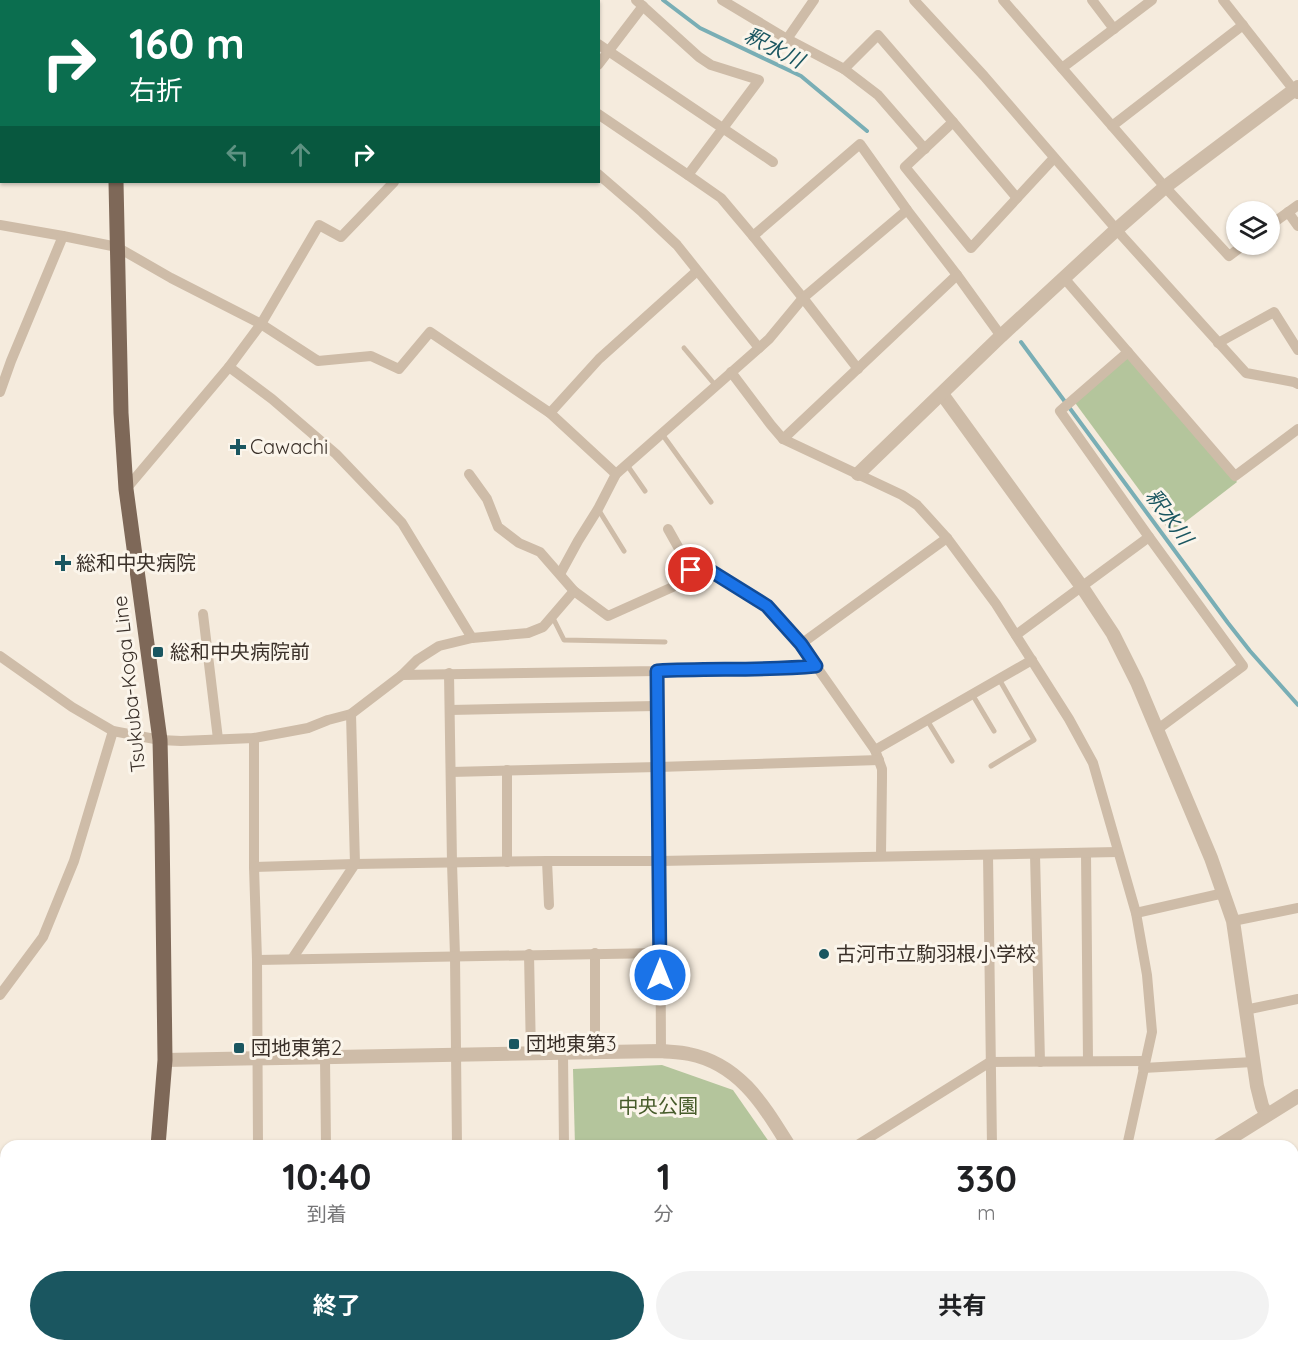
<!DOCTYPE html>
<html lang="ja">
<head>
<meta charset="utf-8">
<style>
	body { margin:0; font-family:Quicksand,"Noto Sans JP",sans-serif; background:#f2f2f2; color:#202124; height:100vh; display:flex; flex-direction:column; font-size:22px; white-space:nowrap }
	* { box-sizing:border-box; margin:0 }
	p { font-size:20px; color:#757577 }
	.icon { flex:none; width:33px; height:33px; fill:none; stroke:currentColor; stroke-width:2; stroke-linecap:round; stroke-linejoin:round }
	.map { position:relative; flex:1; overflow:hidden }
	.panel { position:absolute; left:0px; top:1140px; width:1299px; height:212px; display:flex; flex-direction:column; background:#fff; border-radius:18px 18px 0 0; box-shadow:0 2px 4px #0004 }
	.panel>* { flex:none }
	.hud { position:absolute; left:0px; top:0px; width:600px; height:183px; box-shadow:0 2px 4px #0004; background:#0b6e4f; color:#fff; overflow:hidden }
	.tools { position:absolute; left:1226px; top:201px; display:grid; gap:12px }
	.tools a { display:grid; place-items:center; width:54px; height:54px; border-radius:50%; background:#fff; box-shadow:0 2px 4px #0004; font-size:30px }
	.pin { position:absolute; display:grid; place-items:center; width:51px; height:51px; color:#fff; margin:-26px; border:3px solid #fff; border-radius:50%; box-shadow:0 2px 6px #0007 }
	.me { position:absolute; width:66px; margin:-33px; rotate:0deg; stroke-linejoin:round; filter:drop-shadow(0 0 4px #0008) }
	.turn { display:flex; align-items:center; gap:21px; height:126px; padding:0 30px; font-size:27px }
	.turn .icon { width:78px; height:78px; stroke-width:2.5 }
	.turn b { display:block; font-size:42px; line-height:51px }
	.lanes { display:flex; align-items:center; height:57px; padding:0 30px; background:#0003; justify-content:center; gap:30px; direction:ltr }
	.lanes .off { opacity:.35 }
	.eta { display:flex; justify-content:space-evenly; align-items:center; height:102px; text-align:center }
	.eta b { font-size:36px; font-weight:700; line-height:42px }
	.button { display:flex; gap:12px; margin-top:auto; padding:12px 30px }
	.button a { flex:1; height:69px; border-radius:36px; background:#1a5660; color:#fff; font-size:24px; font-weight:700; line-height:69px; text-align:center }
	.button a+a { background:#f2f2f2; color:#202124 }
	.map>svg:first-child { display:block }
	.green { fill:#b4c59c }
	.lines { fill:none; stroke-linecap:round; stroke-linejoin:round }
	.stream { stroke:#79aeb5; stroke-width:4 }
	.service { stroke:#cebca8; stroke-width:5 }
	.minor { stroke:#cebca8; stroke-width:10 }
	.tertiary { stroke:#cebca8; stroke-width:14 }
	.primary { stroke:#7e6858; stroke-width:15 }
	.route-casing { stroke:#114b97; stroke-width:15 }
	.route { stroke:#1a73e8; stroke-width:10 }
	.poi-dot { fill:#1a5660; stroke:#fbf5eb; stroke-width:2 }
	.labels { text-anchor:middle; stroke-width:6; stroke-linejoin:round; paint-order:stroke }
	.poi-label { font-size:20px; fill:#3a3029; stroke:#fbf5eb; text-anchor:start }
	.street-label { font-size:20px; fill:#3a3029; stroke:#fbf5eb }
	.park-label { font-size:20px; fill:#465b2a; stroke:#fbf5eb }
	.water-label { font-size:21px; font-style:italic; fill:#1a5660; stroke:#fbf5eb }
</style>
</head>
<body>
<div class="map">
<svg width="1298" height="1351" viewBox="0 0 1298 1351">
	<rect width="100%" height="100%" fill="#f5ebdd"/>
	<g class="green">
		<path d="M1130,355L1237,482L1171,533L1073,400Z"/>
		<path d="M662,1065L733,1090L772,1146H575L573,1069Z"/>
	</g>
	<g class="lines">
		<g class="stream">
			<path d="M663,0L700,28L801,76L867,131"/>
			<path d="M1021,342L1228,623L1250,651L1298,705"/>
		</g>
		<g class="service">
			<path d="M684,348L716,386"/>
			<path d="M662,434L711,502"/>
			<path d="M627,465L645,491"/>
			<path d="M598,509L624,551"/>
			<path d="M691,570L706,568L767,605L801,644"/>
			<path d="M552,616L564,640L665,642"/>
			<path d="M972,694L994,731"/>
			<path d="M927,720L952,761"/>
			<path d="M991,766L1034,740L999,679"/>
		</g>
		<g class="minor">
			<path d="M237,0L240,2"/>
			<path d="M438,0L440,2"/>
			<path d="M537,0L540,2"/>
			<path d="M636,0L699,57L711,65L759,80L688,175"/>
			<path d="M722,0L787,39L844,69L878,35L953,122L905,167L971,248L1054,158"/>
			<path d="M914,0L984,76L1123,237L1246,373L1294,382L1298,384"/>
			<path d="M1003,0L1165,187L1229,256L1245,244"/>
			<path d="M1092,0L1114,29"/>
			<path d="M1223,0L1297,94"/>
			<path d="M312,2L313,0"/>
			<path d="M468,2L470,0"/>
			<path d="M0,39H2"/>
			<path d="M787,39L814,0"/>
			<path d="M598,44L773,162"/>
			<path d="M598,65L643,6"/>
			<path d="M1062,68L1152,0"/>
			<path d="M844,69L878,95L925,149"/>
			<path d="M0,82H2"/>
			<path d="M598,114L688,175L721,198L753,236L803,298L858,369"/>
			<path d="M953,122L1017,198"/>
			<path d="M1112,126L1243,25"/>
			<path d="M0,153H2"/>
			<path d="M1288,212L1298,226"/>
			<path d="M0,225L63,236L117,247L171,278L261,324L318,361L371,356L399,369L430,332L550,413L616,474"/>
			<path d="M1269,226L1298,205"/>
			<path d="M753,236L860,144L907,210L957,275"/>
			<path d="M1064,278L1235,476L1298,429"/>
			<path d="M1218,343L1274,312L1298,350"/>
			<path d="M759,348L769,339L803,298L907,210"/>
			<path d="M1128,352L1060,411L1149,537L1243,666L1158,729"/>
			<path d="M229,367L272,399L336,454L402,523L472,638"/>
			<path d="M731,372L771,425L783,439L902,495L917,505L947,538L996,604L1069,719L1093,763L1136,913L1147,975L1152,1032L1127,1146"/>
			<path d="M0,392L11,361L63,236"/>
			<path d="M550,413L599,359L697,271"/>
			<path d="M783,439L957,275L1001,336"/>
			<path d="M469,474L487,499L498,527L519,543L540,552L574,591L608,616L695,577L668,529"/>
			<path d="M126,489L229,367L261,324L319,225L341,237L394,182"/>
			<path d="M560,574L578,541L598,509L616,474L759,348L677,245L642,212L598,174"/>
			<path d="M203,614L218,739"/>
			<path d="M1016,635L1149,537"/>
			<path d="M0,656L72,707L113,731L160,740L181,741L254,738L308,728L328,720L351,714L402,675L417,660L439,646L472,638L528,633L543,627L574,591"/>
			<path d="M816,666L801,644L947,538"/>
			<path d="M657,671L656,706L660,861L661,1051"/>
			<path d="M449,673L452,863L455,956L457,1146"/>
			<path d="M402,675L657,671C710,668 763,671 816,666L875,750L882,769V778L881,855"/>
			<path d="M450,710L656,706"/>
			<path d="M254,738V867L257,960L258,1146"/>
			<path d="M875,750L1032,660"/>
			<path d="M451,772L658,767L879,760"/>
			<path d="M1086,853L1088,1061"/>
			<path d="M1035,854L1040,1062"/>
			<path d="M988,855L992,1146"/>
			<path d="M547,861L549,905"/>
			<path d="M507,862V770"/>
			<path d="M254,867L355,864L547,861H660L1118,852"/>
			<path d="M1136,913L1224,893"/>
			<path d="M1233,921L1298,908"/>
			<path d="M595,953V1053"/>
			<path d="M529,954L531,1055"/>
			<path d="M292,959L355,864L351,714"/>
			<path d="M257,960L660,953"/>
			<path d="M0,995L43,937L74,861L113,731"/>
			<path d="M1245,1010L1298,999"/>
			<path d="M563,1054L564,1146"/>
			<path d="M325,1058L326,1146"/>
			<path d="M1143,1068L1253,1062"/>
			<path d="M856,1146L990,1062L1145,1061"/>
			<path d="M188,1346L189,1351"/>
			<path d="M461,1346V1351"/>
			<path d="M589,1346L592,1351"/>
			<path d="M658,1346L661,1351"/>
			<path d="M728,1346L731,1351"/>
			<path d="M917,1346L921,1351"/>
			<path d="M1081,1346L1084,1351"/>
			<path d="M263,1351V1346"/>
			<path d="M525,1351L534,1346"/>
		</g>
		<g class="tertiary">
			<path d="M942,394L1082,587L1113,634L1137,682L1211,858L1233,921L1257,1086L1262,1106L1267,1115"/>
			<path d="M858,474L1001,336L1117,229L1165,187L1298,87"/>
			<path d="M165,1060L661,1051C670,1052 680,1052 689,1054C740,1064 764,1106 789,1146"/>
			<path d="M1218,1146L1298,1096"/>
			<path d="M0,1321L6,1323"/>
			<path d="M75,1346L97,1351"/>
			<path d="M899,1351L908,1346"/>
		</g>
		<g class="primary">
			<path d="M120,2V0"/>
			<path d="M116,182L121,413L126,489L160,740L162,825L165,1060L158,1146"/>
			<path d="M142,1351L143,1346"/>
		</g>
	</g>
	<g class="lines">
		<g class="route-casing">
			<path id="route" d="M660,975L657,671C710,668 763,671 816,666L801,644L767,606L706,568L691,570"/>
		</g>
		<use href="#route" class="route"/>
	</g>
	<g class="poi-dot">
		<path d="M235 438h6v6h6v6h-6v6h-6v-6h-6v-6h6z"/>
		<path d="M60 554h6v6h6v6h-6v6h-6v-6h-6v-6h6z"/>
		<rect x="152" y="646" width="12" height="12" rx="3"/>
		<circle cx="824" cy="954" r="6"/>
		<rect x="508" y="1038" width="12" height="12" rx="3"/>
		<rect x="233" y="1042" width="12" height="12" rx="3"/>
	</g>
	<g class="labels">
		<g class="poi-label">
			<text x="250" y="454">Cawachi</text>
			<text x="76" y="570">総和中央病院</text>
			<text x="170" y="659">総和中央病院前</text>
			<text x="836" y="961">古河市立駒羽根小学校</text>
			<text x="526" y="1051">団地東第3</text>
			<text x="251" y="1055">団地東第2</text>
		</g>
		<g class="street-label">
			<text transform="translate(129 684) rotate(-96)" y="7">Tsukuba-Koga Line</text>
		</g>
		<g class="park-label">
			<text x="658" y="1113">中央公園</text>
		</g>
		<g class="water-label">
			<text transform="translate(774 48) rotate(27)" y="7">釈水川</text>
			<text transform="translate(1169 517) rotate(54)" y="7">釈水川</text>
		</g>
	</g>
</svg>
<div class="tools">
<a><svg class="icon" aria-label="layers" viewBox="0 0 24 24"><path d="M12 4l9 5-9 5-9-5zM3 14l9 5 9-5"/></svg></a>
</div>
<div class="pin" style="left:691px;top:570px;background:#d93025"><svg class="icon" aria-label="arrive" viewBox="0 0 24 24"><path d="M6 21V4h12l-3 4 3 4H6"/></svg></div>
<svg class="me" style="left:660px;top:975px" viewBox="-20 -20 40 40"><circle r="17" fill="#1a73e8" stroke="#fff" stroke-width="3"/><path d="M0-11L8 9 0 5-8 9z" fill="#fff"/></svg>
<div class="hud">
<div class="turn"><svg class="icon" aria-label="right" viewBox="0 0 24 24"><path d="M7 20v-9h11M14 6l5 5-5 5"/></svg><div><b>160 m</b>右折</div></div>
<div class="lanes"><svg class="icon off" aria-label="left" viewBox="0 0 24 24"><path d="M17 20v-9H6M10 6l-5 5 5 5"/></svg><svg class="icon off" aria-label="ahead" viewBox="0 0 24 24"><path d="M12 20V5M6 11l6-6 6 6"/></svg><svg class="icon" aria-label="right" viewBox="0 0 24 24"><path d="M7 20v-9h11M14 6l5 5-5 5"/></svg></div>
</div>
<section class="panel">
<div class="eta">
<div><b>10:40</b><p>到着</p></div>
<div><b>1</b><p>分</p></div>
<div><b>330</b><p>m</p></div>
</div>
<div class="button"><a>終了</a><a>共有</a></div>
</section>
</div>
</body>
</html>
